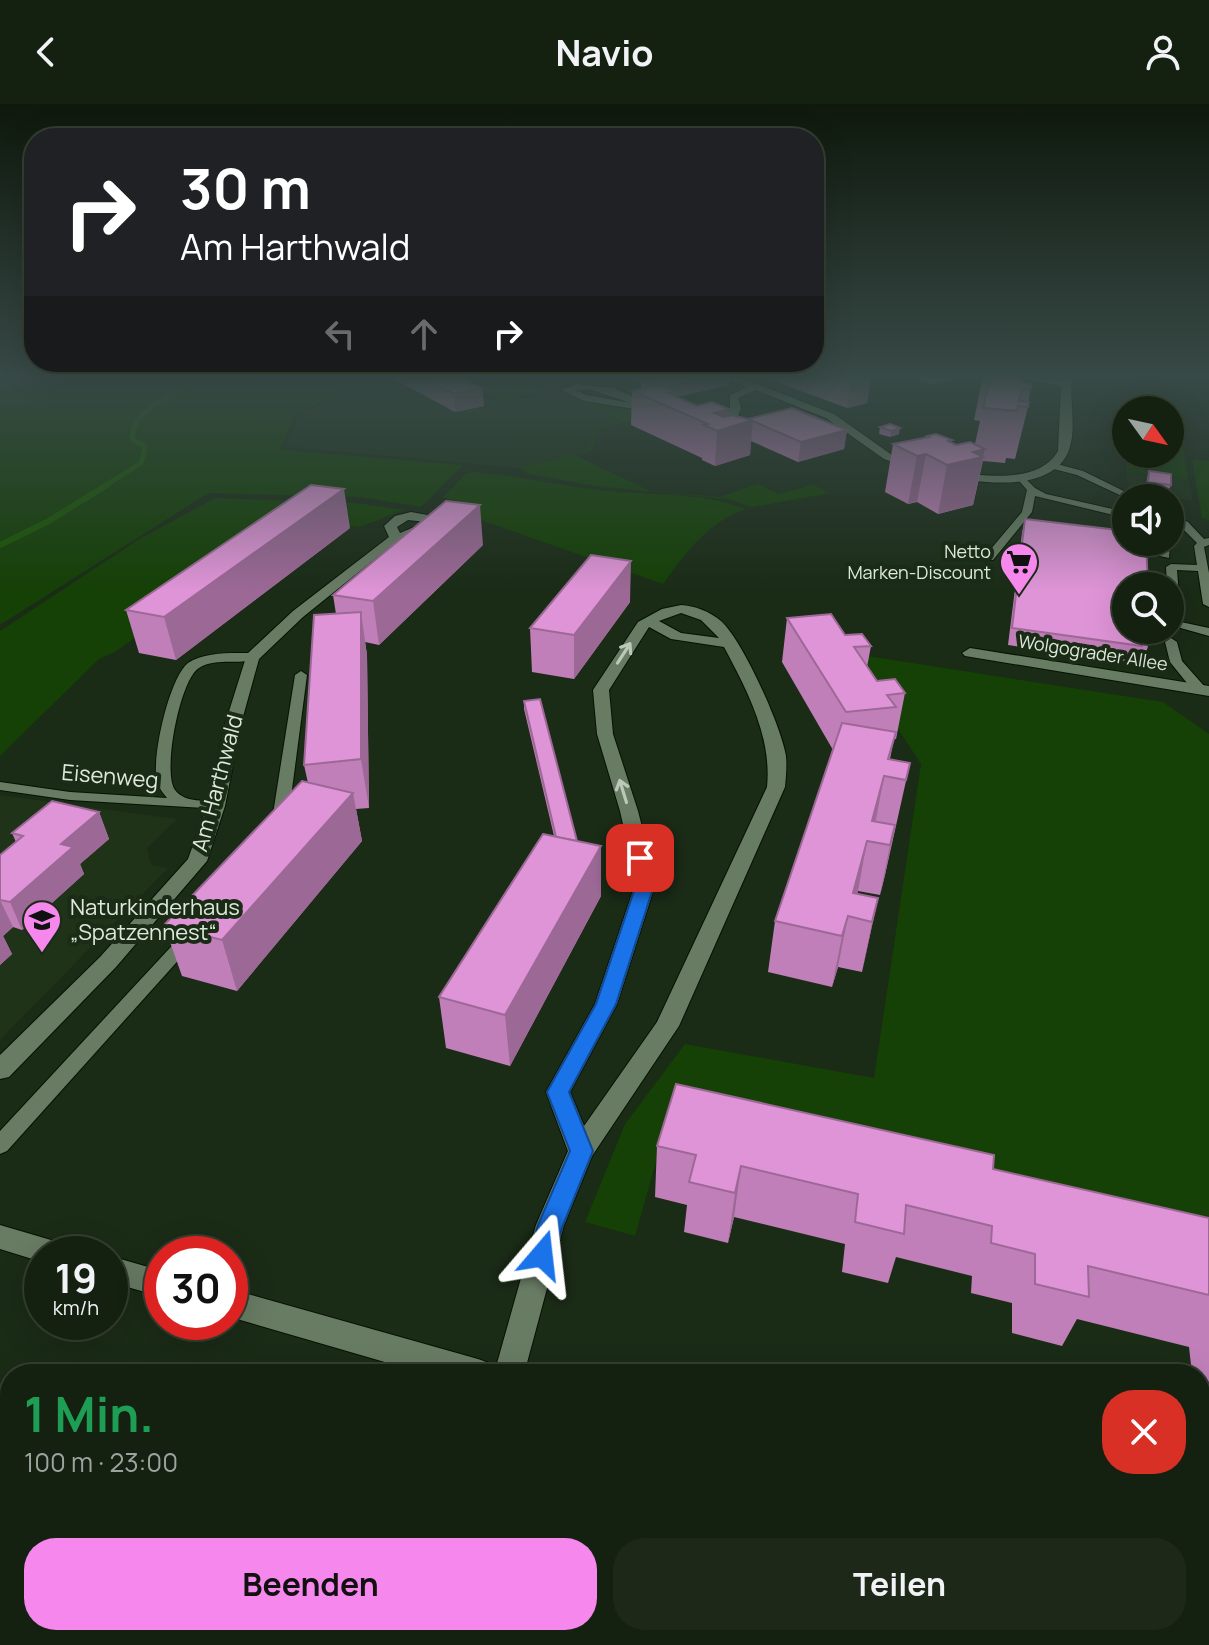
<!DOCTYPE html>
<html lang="de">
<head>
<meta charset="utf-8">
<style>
	body { margin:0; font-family:Manrope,sans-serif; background:#1d2819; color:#f1f3f6; height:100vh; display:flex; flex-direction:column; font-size:30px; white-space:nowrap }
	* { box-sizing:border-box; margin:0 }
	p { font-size:26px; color:#9da39f }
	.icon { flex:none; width:44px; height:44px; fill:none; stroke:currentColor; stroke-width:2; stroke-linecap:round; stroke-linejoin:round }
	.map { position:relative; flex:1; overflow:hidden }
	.details { position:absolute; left:0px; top:1260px; width:1210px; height:282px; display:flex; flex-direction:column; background:#142010; border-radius:32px 32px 0 0; box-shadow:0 8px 32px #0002,0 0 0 2px #333e30 }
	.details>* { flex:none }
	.top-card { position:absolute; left:24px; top:24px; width:800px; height:244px; border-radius:32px; box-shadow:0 8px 32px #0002,0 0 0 2px #333e30; background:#202124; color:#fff; overflow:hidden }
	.needle { width:52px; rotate:123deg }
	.controls { position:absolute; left:1112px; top:292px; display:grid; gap:16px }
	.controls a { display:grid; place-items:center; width:72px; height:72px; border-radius:50%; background:#142010; box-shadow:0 8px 32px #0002,0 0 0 2px #333e30; font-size:40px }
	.speed { position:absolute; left:24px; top:1132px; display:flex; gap:16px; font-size:40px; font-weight:700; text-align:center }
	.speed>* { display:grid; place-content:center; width:104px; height:104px; border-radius:50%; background:#142010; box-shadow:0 8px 32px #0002,0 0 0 2px #333e30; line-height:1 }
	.speed small { font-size:20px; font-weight:400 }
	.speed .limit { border:12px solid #d22; background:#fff; color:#111 }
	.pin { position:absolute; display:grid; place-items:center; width:68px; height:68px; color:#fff; margin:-34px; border-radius:16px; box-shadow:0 4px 12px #0006 }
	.me { position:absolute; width:88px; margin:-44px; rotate:17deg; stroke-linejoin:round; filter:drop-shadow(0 0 6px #0008) }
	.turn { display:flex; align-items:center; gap:28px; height:168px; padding:0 24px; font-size:36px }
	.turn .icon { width:104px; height:104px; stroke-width:2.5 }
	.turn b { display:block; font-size:56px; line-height:68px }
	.lanes { display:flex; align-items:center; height:76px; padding:0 24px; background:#0003; justify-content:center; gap:40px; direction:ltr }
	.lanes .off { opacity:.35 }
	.round { display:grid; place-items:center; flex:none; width:84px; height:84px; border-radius:32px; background:#1d2819 }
	.summary { display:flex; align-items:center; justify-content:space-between; height:136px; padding:0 24px }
	h1 { font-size:48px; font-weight:700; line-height:60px; color:#1e9e55 }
	.action { display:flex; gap:16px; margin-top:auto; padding:16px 24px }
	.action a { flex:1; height:92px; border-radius:32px; background:#f688ed; color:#111; font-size:32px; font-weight:700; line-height:92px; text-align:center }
	.action a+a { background:#1d2819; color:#f1f3f6 }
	header { display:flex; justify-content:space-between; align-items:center; height:104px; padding:0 24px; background:#142010; font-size:36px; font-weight:700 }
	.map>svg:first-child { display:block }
	.built { fill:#1e3318 }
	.green { fill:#154006 }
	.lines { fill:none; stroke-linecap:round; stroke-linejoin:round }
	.stream-far1 { stroke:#1a5602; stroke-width:5 }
	.stream { stroke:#1a5602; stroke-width:6 }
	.lane-casing { stroke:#051302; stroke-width:2 }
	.street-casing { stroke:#051302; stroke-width:2 }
	.lane { fill:#687b63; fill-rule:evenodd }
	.street { fill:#687b63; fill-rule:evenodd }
	.wall { fill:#c07fb9 }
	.shaded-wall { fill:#9c6896 }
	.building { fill:#df94d7; stroke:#9c6896; stroke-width:2 }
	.oneway { stroke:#bbc8b7 }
	.route { fill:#1a73e8; stroke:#114b97; stroke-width:2 }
	.labels { text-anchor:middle; stroke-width:8; stroke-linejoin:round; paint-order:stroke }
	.far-poi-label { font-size:18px; fill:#dee9db; stroke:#1a2b16; text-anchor:end }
	.far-street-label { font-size:18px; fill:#dee9db; stroke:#1a2b16 }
	.street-label { font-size:22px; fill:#dee9db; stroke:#1a2b16 }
	.poi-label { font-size:22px; fill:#dee9db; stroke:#1a2b16; text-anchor:start }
</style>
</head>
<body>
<header><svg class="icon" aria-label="back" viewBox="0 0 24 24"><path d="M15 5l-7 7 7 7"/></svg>Navio<svg class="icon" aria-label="person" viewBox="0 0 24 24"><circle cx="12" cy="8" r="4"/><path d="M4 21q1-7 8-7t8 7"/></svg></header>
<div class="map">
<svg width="1209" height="1541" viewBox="0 0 1209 1541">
	<rect width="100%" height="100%" fill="#1a2b16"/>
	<g class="built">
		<path d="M417,271H440L497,300L554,288L621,316L595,322L587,348L518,364L286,343L300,310L360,282Z"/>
		<path d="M1126,368L1188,375L1192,396L1154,392L1128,385Z"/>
		<path d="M0,691L177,715L147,744L151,761L168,764L0,936Z"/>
	</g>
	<g class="green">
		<path d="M0,271H410L354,282L296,309L280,346L463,361L421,403L361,393L208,389L0,521Z"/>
		<path d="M447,271H516L546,287L503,297Z"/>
		<path d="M554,288L656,311L597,326L592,347L576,352L650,387L720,393L758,380L778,390L814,381L829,389L752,403L728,395L595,382L529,370L518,364L587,348L595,322L620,316Z"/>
		<path d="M1170,339L1183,342L1188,375L1126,368V361H1131L1130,350H1170Z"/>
		<path d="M1192,355L1209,357V416L1202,414Z"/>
		<path d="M476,368C518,372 557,381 599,386C647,392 700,387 745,405C709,418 685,449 663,480L475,414L471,401L443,393L467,369Z"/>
		<path d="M215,394L355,399L404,406L359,423L302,415L115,548L99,555L0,652V527L138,436Z"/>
		<path d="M848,549L1163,598L1209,630V1162L665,1026L635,1132L585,1118L625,1020L685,940L874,974L921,660Z"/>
	</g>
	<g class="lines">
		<path class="stream-far1" d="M103,383L141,359L145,343L132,335C133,306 166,294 188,282"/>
		<path class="stream" d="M0,441L47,418L107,381"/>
		<g class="lane-casing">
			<g id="lane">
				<path d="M1053,359L1083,367L1138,394H1126L1077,371L1050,364V360Z"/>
				<path d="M1021,370L1035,384L1046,390L1126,408V414L1035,392L1032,408L993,456H985V452L1022,408L1027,386L1016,373Z"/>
				<path d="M1170,409L1188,418L1204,435L1209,434V441L1204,443L1209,469V503L1203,500L1198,467L1177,466L1181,518L1209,524V532L1170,521V482H1167L1166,463L1171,460L1197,461L1194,442L1197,439L1180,422L1170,416Z"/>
				<path d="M1160,438H1170L1169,454L1160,452Z"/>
				<path d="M1171,534L1177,538L1182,557L1205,583V589H1195L1170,558L1165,538Z"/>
				<path d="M237,549H252L258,553C244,563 217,552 199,564C180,575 162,668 175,686C186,700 206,695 221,699L223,702L221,705L70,696L0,686V678L70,688L167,694C163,689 159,684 157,678C151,655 169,574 188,559C201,550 221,549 237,549Z"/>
				<path d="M301,567L307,571L288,716L280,721L272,716L295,571Z"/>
				<path d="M187,830L193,832L196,836L193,840L7,1047L0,1050V1027L181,832Z"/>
			</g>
		</g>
		<g class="street-casing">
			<g id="street">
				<path d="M721,271H734L834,310L892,351L921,363L915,366L884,355L826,314L756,286L738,294L741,304L738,312L702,315V311L730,307V291L747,283Z"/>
				<path d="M1002,271L1062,277V271H1072C1069,295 1077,323 1069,346C1054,388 984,380 950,373L948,371L954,368C986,372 1039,380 1058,347L1061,282Z"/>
				<path d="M577,280L614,284L664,306L659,309L584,297L561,286ZM588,285L631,299L586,291L575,286Z"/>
				<path d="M411,408L433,412L440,417L429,428L391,442L303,513L259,555L241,620L225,702L207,757L116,863L9,973L0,975V951L100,853L188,755L207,702L225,620L247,550L293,507L389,433L384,422L395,412ZM408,416L426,418L400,429L397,423Z"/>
				<path d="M681,501C695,502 709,507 721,517C743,537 781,622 786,652C787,662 786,673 785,683L679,922L592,1052L564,1121L524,1270H494L536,1121L568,1047L546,988L595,900L636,778L620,707L597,630L593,586L638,518L662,505ZM681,509L701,516L719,534L681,529L659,517ZM649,523L671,535L724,543C747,586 772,633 767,683L657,918L584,1022L570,988L617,900L656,778L638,707L613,630L609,586Z"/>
				<path d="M970,544L1209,582V592L965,552L962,549Z"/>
				<path d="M0,1121L68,1141L72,1150H42V1158L0,1145Z"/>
				<path d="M110,1152L162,1167V1193L110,1178Z"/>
				<path d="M230,1185L478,1255L489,1259L493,1270H426L230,1213Z"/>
				<path d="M1200,1457L1209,1460V1496L1200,1493Z"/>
				<path d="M497,1532H533L534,1541H498Z"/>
			</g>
		</g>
		<use href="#lane" class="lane"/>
		<use href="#street" class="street"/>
	</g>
	<g class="wall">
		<path d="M394,271H470V278L482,284L484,302L455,308L394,275Z"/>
		<path d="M625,271H730L729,281L676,293L697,302L729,312L847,326L844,345L798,358L751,337L750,351L715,362L702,356V354L631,321L632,287L641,285V278Z"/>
		<path d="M758,271H871L867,299L847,304Z"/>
		<path d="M906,271H965L933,280Z"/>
		<path d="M983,271H1025L1023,279L1032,280L1028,298V303L1015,355L1006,354L1005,359L983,357L973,401L938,410L917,398L908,400L885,388L893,340L926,334L927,332L956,341L975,340L980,317L974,316Z"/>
		<path d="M880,323L899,330L890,333L879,330Z"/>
		<path d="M1149,367L1171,381L1168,388L1146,386L1147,374Z"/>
		<path d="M1025,415L1151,532L1146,549L1140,548L1136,559L1008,541L1022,429Z"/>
		<path d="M350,424L176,556L139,549L126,506Z"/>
		<path d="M483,441L379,541L365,538L367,551L369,704L356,705L362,737L237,887L182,872L164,821L308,679L304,661L336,510L333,491Z"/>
		<path d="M630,498L574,575L532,568L530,524Z"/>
		<path d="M787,514L845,531L871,542L867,563L877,577L905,589L896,635H894L890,655L910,659L885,771L880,791L858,787L857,790L878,794L862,868L838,863L832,883L768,868L775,817L833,646L782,558Z"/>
		<path d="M524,597L577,737L601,742V792L510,962L446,944L439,893L554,732L524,605Z"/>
		<path d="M99,708L109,735L80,760L84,770L22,826L13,823L3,832L12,850L0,861V751L16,738L12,729Z"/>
		<path d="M657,1042L993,1065L1209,1114V1279L1200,1277V1270H1192L1189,1243L1077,1215L1062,1242L1012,1229V1199L971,1189L972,1172L896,1153L888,1179L842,1168L845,1140L734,1113L728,1139L684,1128L687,1101L655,1093Z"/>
	</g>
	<g class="shaded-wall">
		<path d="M454,271H470L471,285Z"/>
		<path d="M719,271H730L729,281L676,293L675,306L664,284Z"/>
		<path d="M851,271H871L867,299L847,304Z"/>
		<path d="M935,271H965L933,280Z"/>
		<path d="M482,284L484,302L455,308L454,290Z"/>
		<path d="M729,305L728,324L753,316L750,351L715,362L717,327L714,309Z"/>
		<path d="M900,324L899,330L890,333L891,327Z"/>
		<path d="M847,326L844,345L798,358L801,338Z"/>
		<path d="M985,345L973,401L938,410L947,361L973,348Z"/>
		<path d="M926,350L917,398L908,400L917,352Z"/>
		<path d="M344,385L350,424L176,556L164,513Z"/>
		<path d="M480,401L483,441L379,541L373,497Z"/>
		<path d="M631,457L630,498L574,575V531Z"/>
		<path d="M361,508L367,551L369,704L361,655Z"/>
		<path d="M884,672L875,721L872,717Z"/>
		<path d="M353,689L362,737L237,887L222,836Z"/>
		<path d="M99,708L109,735L80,760L84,770L22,826L10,798L61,740Z"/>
		<path d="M895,721L885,771L880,791L890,741Z"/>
		<path d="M867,737L858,787L851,813L853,789Z"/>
		<path d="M601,742V792L510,962L505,911Z"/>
		<path d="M878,794L867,845L862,868L872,818Z"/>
		<path d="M0,796L13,823L3,832L12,850L0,861Z"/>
		<path d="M848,812L838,863L832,883L842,832Z"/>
		<path d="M741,1062L734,1113L728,1139L735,1089Z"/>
		<rect x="434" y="1532" width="4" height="9"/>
	</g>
	<g class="building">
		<path d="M417,271H456L482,284L454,290Z"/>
		<path d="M657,271H719L665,283L642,274Z"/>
		<path d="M775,271H802L801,281Z"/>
		<path d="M991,271H1024L1022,279L1032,280L1031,285L1022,284L1019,297L1029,298L1028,303L1018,302L1017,307L983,304Z"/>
		<path d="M660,281L676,288L668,289L697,302L712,298L729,305L714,309L724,313L732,311L753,316L717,327L704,321L708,320L632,287Z"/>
		<path d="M792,304L847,326L801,338L748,315Z"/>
		<path d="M890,320L900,324L891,327L880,323Z"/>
		<path d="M936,330L952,336L948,337L956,341L970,338L985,345L973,348L983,353L947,361L926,350L917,352L893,340L929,333L927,332Z"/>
		<path d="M1149,367L1171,370V381L1148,378Z"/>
		<path d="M311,381L344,385L164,513L126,506Z"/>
		<path d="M446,397L480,401L373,497L333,491Z"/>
		<path d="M1025,415L1126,427V438H1146L1148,482H1126V526H1151V532L1141,531L1142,542L1012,524Z"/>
		<path d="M591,451L631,457L574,531L530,524Z"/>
		<path d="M361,508V655L304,661L314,511Z"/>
		<path d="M831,510L845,531L862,530L871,542L854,543L877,577L895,575L905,589L887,591L896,603L846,608L787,514Z"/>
		<path d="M540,595L577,737L556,733L524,597Z"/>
		<path d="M842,619L896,628L888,655L910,659L906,676L884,672L872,717L895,721L890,741L867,737L853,789L878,794L872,818L848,812L842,832L775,817Z"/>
		<path d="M302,677L353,689L222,836L164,821Z"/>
		<path d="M52,697L99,708L61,740L73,743L10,798L0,796V751L23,732L12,729Z"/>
		<path d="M543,730L601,742L505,911L439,893Z"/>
		<path d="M676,980L994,1051L993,1065L1209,1114V1191L1088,1162L1089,1193L1035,1180V1150L991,1139L992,1122L906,1101L904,1130L855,1118L858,1090L741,1062L735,1089L689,1078L696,1051L657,1042Z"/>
		<rect x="345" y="1532" width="89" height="9"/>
		<path d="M728,1532H733L735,1541H672Z"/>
	</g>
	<defs><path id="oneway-shaft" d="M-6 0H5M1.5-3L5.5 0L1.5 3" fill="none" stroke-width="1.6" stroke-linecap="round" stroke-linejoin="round" transform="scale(2)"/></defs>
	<g class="oneway">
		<use href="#oneway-shaft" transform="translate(624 549) rotate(-57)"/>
		<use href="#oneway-shaft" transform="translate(623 687) rotate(-107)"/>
	</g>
	<linearGradient id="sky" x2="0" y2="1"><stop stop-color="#0e180c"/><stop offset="0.56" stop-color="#384a47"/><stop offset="1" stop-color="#384a47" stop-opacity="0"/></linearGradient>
	<rect width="1209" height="487" fill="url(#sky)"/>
	<path class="route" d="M640,749L649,754L655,778L616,900L569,988L593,1047L563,1121L551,1159L542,1162L533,1159L529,1151L538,1121L570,1047L547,988L596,900L637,778L631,754Z"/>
	<defs>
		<g id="supermarket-pin" transform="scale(2)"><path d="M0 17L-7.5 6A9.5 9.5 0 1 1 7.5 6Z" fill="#f688ed" stroke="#1a2b16"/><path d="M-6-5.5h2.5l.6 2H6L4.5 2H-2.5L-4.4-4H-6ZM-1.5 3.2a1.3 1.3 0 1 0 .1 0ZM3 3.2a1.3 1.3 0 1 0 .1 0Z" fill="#111"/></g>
		<g id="school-pin" transform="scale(2)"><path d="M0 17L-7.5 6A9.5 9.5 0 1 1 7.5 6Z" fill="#f688ed" stroke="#1a2b16"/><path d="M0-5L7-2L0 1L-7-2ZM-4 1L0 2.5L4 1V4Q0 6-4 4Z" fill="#111"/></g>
	</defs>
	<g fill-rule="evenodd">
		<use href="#supermarket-pin" x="1019" y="458"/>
		<use href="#school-pin" x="42" y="816"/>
	</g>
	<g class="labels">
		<g class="far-poi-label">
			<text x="991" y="454">Netto<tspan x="991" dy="21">Marken-Discount</tspan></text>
		</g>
		<g class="far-street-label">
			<text transform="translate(1093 549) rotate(9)" y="6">Wolgograder Allee</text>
		</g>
		<g class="street-label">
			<text transform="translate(110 672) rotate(5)" y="8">Eisenweg</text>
			<text transform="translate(217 679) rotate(-75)" y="8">Am Harthwald</text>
		</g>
		<g class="poi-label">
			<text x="70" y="811">Naturkinderhaus<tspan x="70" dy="25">„Spatzennest“</tspan></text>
		</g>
	</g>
</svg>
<div class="controls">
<a><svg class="needle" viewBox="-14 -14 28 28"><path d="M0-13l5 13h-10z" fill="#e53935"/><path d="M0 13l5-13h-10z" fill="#9da39f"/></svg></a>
<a><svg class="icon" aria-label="sound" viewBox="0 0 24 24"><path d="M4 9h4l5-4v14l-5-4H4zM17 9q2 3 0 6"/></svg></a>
<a><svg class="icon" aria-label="search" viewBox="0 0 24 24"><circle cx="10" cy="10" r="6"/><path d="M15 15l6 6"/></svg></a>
</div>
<div class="speed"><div>19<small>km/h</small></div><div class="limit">30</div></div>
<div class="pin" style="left:640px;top:754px;background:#d93025"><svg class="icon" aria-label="arrive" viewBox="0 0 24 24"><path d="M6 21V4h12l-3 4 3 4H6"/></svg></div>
<svg class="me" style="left:542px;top:1151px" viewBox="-20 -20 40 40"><path d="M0-17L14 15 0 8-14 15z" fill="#1a73e8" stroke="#fff" stroke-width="4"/></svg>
<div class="top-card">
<div class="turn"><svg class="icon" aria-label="right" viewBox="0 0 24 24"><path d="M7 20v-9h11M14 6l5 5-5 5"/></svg><div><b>30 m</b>Am Harthwald</div></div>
<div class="lanes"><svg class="icon off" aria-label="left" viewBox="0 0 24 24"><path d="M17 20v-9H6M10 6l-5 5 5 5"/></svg><svg class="icon off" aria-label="ahead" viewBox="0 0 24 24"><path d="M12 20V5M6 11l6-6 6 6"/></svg><svg class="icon" aria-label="right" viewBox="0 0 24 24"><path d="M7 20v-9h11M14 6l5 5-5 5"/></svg></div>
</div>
<section class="details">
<div class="summary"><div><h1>1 Min.</h1><p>100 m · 23:00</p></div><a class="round" style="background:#d93025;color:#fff"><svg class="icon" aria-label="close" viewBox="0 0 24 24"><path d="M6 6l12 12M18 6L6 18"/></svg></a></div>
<div class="action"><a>Beenden</a><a>Teilen</a></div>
</section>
</div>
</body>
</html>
